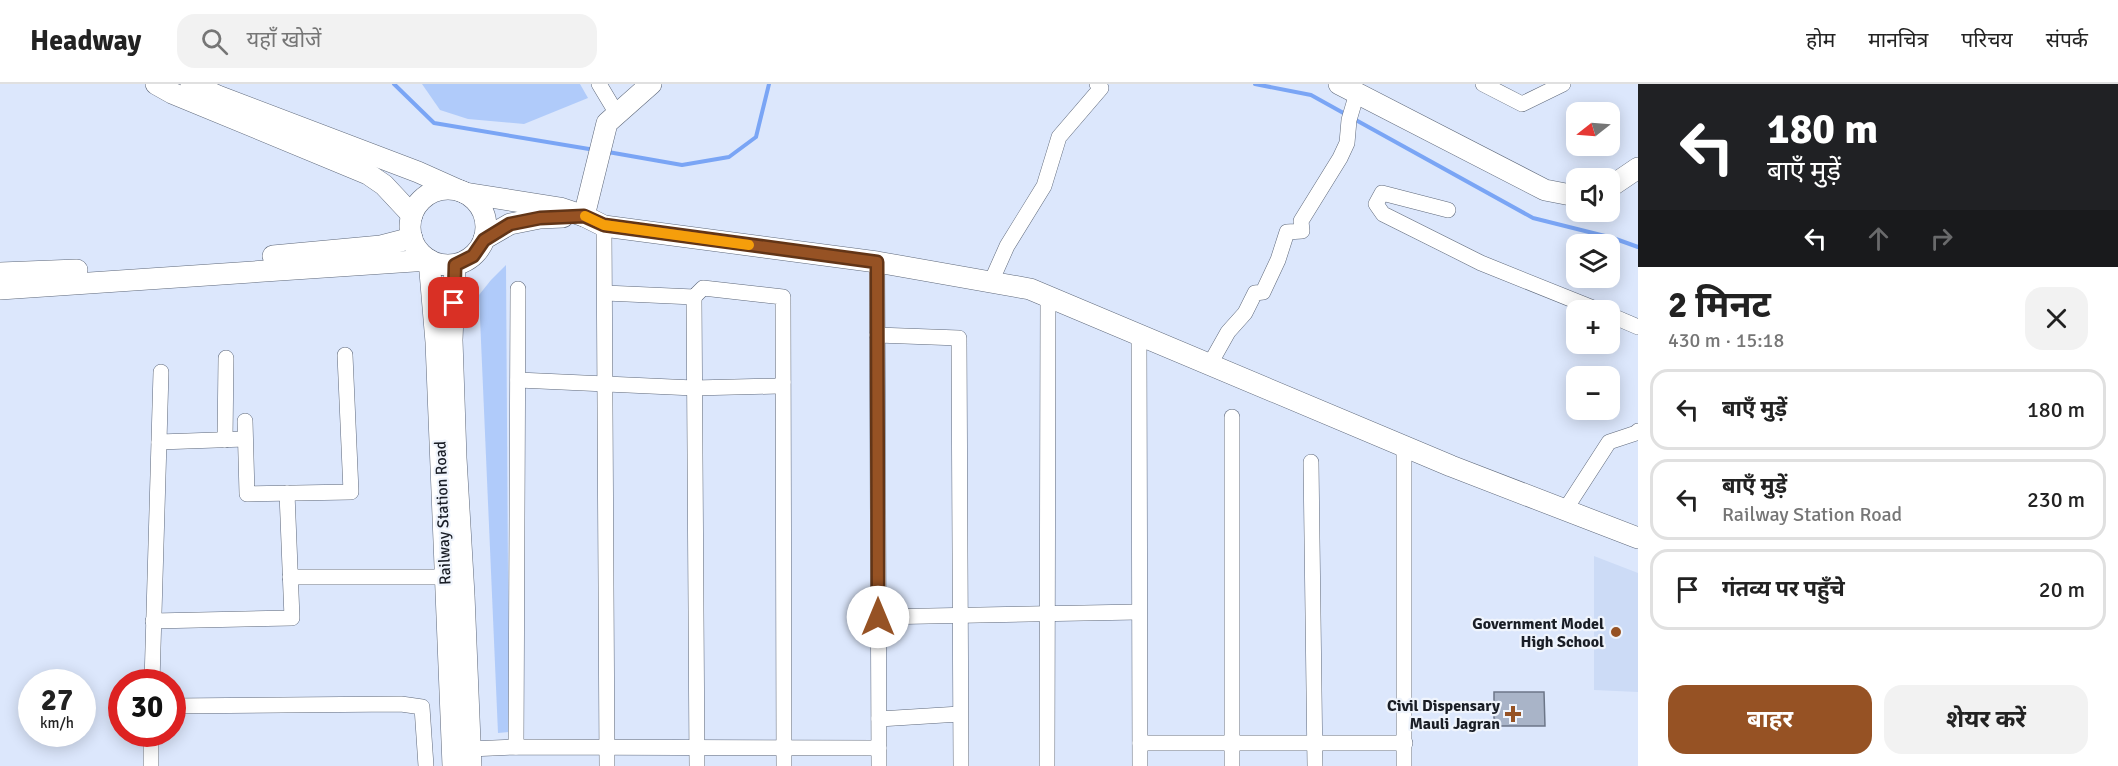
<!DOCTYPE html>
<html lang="hi">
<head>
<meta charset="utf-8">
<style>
	body { margin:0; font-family:Signika,"Noto Sans Devanagari",sans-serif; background:#f2f2f2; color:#222; height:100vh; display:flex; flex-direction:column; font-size:22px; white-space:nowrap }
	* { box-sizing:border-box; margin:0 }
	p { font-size:20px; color:#767676 }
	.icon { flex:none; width:33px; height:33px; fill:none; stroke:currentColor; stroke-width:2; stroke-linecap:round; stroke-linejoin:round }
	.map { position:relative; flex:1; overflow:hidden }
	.sheet { display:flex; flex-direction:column; background:#fff; width:480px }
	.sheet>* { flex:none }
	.hud { background:#202124; color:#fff; overflow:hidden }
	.needle { width:39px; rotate:253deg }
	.tools { position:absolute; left:1566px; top:18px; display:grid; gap:12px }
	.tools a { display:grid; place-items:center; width:54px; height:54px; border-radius:12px; background:#fff; box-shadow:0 3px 15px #0003; font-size:30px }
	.speed { position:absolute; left:18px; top:585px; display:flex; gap:12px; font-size:30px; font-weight:700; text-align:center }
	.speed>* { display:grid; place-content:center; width:78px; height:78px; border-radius:50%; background:#fff; box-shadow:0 3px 15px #0003; line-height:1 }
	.speed small { font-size:15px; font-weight:400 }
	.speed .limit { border:9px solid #d22; background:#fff; color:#111 }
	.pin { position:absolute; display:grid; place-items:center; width:51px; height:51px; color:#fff; margin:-26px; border-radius:12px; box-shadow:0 3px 9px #0006 }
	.me { position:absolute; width:66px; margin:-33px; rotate:0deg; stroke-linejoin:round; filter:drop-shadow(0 0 4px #0008) }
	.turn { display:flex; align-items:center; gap:21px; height:126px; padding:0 30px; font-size:27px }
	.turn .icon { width:78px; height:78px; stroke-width:2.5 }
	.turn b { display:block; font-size:42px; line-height:51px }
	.lanes { display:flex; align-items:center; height:57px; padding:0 30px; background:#0003; justify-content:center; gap:30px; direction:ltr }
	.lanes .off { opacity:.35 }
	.round { display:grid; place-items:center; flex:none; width:63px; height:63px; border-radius:18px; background:#f2f2f2 }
	.overview { display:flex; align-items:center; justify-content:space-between; height:102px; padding:0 30px }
	h1 { font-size:36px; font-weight:700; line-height:45px }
	.action { display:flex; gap:12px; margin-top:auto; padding:12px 30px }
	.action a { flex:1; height:69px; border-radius:18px; background:#965224; color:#fff; font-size:24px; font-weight:700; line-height:69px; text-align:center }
	.action a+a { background:#f2f2f2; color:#222 }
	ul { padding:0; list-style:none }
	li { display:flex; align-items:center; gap:18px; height:81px; margin:0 12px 9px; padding:0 18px; border:3px solid #e0e0e0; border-radius:18px }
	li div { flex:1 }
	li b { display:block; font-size:22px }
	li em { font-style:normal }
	header { display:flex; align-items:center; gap:36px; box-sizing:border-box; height:84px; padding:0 30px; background:#fff; border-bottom:2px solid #e0e0e0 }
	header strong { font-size:28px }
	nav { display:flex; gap:33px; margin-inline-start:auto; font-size:21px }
	.search { width:420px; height:54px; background:#f2f2f2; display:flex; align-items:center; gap:15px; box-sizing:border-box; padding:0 21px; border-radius:18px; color:#767676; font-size:22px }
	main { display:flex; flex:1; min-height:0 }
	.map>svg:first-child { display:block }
	.built { fill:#ccdbf6 }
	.green { fill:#b0cbfa }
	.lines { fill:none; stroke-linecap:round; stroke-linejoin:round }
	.stream { stroke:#7aa5f5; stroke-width:4 }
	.building { fill:#a9b4c8; stroke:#6c7688; stroke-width:1.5 }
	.street-casing { stroke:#5e687a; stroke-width:16 }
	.secondary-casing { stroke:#5e687a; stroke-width:22 }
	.street { stroke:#fff; stroke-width:15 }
	.secondary { stroke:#fff; stroke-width:21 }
	.route-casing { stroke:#623517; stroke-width:15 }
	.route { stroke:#965224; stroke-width:10 }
	.slow { stroke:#f59e0b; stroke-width:10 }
	.poi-dot { fill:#965224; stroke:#eff4fc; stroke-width:2 }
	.labels { text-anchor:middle; stroke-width:4.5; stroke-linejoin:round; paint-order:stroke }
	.street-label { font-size:16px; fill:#1a1e26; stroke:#eff4fc }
	.poi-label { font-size:16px; font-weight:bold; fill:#1a1e26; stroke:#eff4fc; text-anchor:end }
</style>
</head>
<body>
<header>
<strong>Headway</strong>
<div class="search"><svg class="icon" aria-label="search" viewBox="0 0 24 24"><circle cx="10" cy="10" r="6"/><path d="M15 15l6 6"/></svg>यहाँ खोजें</div>
<nav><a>होम</a><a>मानचित्र</a><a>परिचय</a><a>संपर्क</a></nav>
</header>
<main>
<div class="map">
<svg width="1638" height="682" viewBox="0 0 1638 682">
	<rect width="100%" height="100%" fill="#dce7fc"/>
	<path class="built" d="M1594,472L1638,489V608L1594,606Z"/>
	<g class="green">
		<path d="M422,0H580L588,14L524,40L468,35L440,26Z"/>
		<path d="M506,181L509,648L498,649L479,211L491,196Z"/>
	</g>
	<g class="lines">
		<g class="stream">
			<path d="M394,0L434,39L595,66"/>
			<path d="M1255,0L1311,11L1347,31"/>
			<path d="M1354,35L1533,134L1613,154L1638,163"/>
			<path d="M608,68L682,81L729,73L756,53L769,0"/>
		</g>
	</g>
	<path class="building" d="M1494,608H1544L1545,642H1494Z"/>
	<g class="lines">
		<g class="street-casing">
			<g id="street">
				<path d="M599,0L617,30"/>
				<path d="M1483,0L1522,20L1563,0"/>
				<path d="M1448,126L1382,109L1376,120L1383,130L1481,179L1598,226"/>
				<path d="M604,142L607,682"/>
				<path d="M877,178L879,682"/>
				<path d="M991,198L1007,162L1044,102L1059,53L1101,4L1097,0"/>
				<path d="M605,209L694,213L703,204L783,213L784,682"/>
				<path d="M694,213L697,682"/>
				<path d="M1610,231L1638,243"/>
				<path d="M1139,250L1140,682"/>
				<path d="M877,251L959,254L961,682"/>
				<path d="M1210,280L1228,248L1245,229L1255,209L1263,208L1278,176L1287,148L1302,147L1301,137L1340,74L1347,59L1349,36L1357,9"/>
				<path d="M518,296L694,304L778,302L783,298"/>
				<path d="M1232,333V682"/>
				<path d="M245,337L247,410L351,408L345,271"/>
				<path d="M225,356L226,274"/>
				<path d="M159,358L245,355"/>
				<path d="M1404,362V682"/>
				<path d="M1311,378L1315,682"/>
				<path d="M1565,426L1609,358L1636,349L1638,347"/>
				<path d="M290,493H444"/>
				<path d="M878,533L1138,528"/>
				<path d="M153,537L292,534L287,409"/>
				<path d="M152,598L161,288"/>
				<path d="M172,622L401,620L422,623L426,682"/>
				<path d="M879,635L960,630"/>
				<path d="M1140,659H1405"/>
				<path d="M516,663L518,205"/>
				<path d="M470,665L516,663L879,664"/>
				<path d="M151,682V650"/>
				<path d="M1047,682L1048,212"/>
			</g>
		</g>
		<g class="secondary-casing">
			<g id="secondary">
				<path d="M156,0L172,9L368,90L384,101L412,131"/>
				<path d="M191,0L218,12L418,88L465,109L560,124L584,132L604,142L877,178L1030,205L1451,382L1638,454"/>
				<path d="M1339,0L1545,106L1576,112"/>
				<path d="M1610,103L1638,84"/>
				<circle cx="448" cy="143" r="38"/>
				<path d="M584,132L607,39L651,0"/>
				<path d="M484,155L510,140L540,134L563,133"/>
				<path d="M273,172L381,162L412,154"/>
				<path d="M455,181L452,256L456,374L464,511L471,682"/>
				<path d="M0,189L77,186"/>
				<path d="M0,205L429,176L436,258L453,682"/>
			</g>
		</g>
		<use href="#street" class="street"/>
		<use href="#secondary" class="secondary"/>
	</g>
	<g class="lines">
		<g class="route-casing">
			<path id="route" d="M454,219L455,181L473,172L484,156L510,140L540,134L584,132L604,141L877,178L878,533"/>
		</g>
		<use href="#route" class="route"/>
		<path class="slow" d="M585,132L604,141L749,161"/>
	</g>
	<g class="poi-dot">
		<circle cx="1616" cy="548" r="6"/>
		<path d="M1510 621h6v6h6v6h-6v6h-6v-6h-6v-6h6z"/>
	</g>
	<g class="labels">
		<g class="street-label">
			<text transform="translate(442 429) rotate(-92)" y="6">Railway Station Road</text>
		</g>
		<g class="poi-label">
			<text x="1604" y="545">Government Model<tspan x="1604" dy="18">High School</tspan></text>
			<text x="1500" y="627">Civil Dispensary<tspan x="1500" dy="18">Mauli Jagran</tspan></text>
		</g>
	</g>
</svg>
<div class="tools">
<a><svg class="needle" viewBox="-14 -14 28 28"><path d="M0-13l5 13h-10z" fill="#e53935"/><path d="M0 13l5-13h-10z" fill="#767676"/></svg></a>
<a><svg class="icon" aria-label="sound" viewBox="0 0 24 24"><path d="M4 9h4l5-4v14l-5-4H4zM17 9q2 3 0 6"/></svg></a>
<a><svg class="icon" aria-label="layers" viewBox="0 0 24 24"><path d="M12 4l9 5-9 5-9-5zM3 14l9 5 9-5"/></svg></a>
<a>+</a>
<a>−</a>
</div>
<div class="speed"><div>27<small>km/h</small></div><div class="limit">30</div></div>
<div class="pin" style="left:454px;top:219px;background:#d93025"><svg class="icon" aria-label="arrive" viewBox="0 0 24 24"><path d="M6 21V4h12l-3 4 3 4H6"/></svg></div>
<svg class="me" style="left:878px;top:533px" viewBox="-20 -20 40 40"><circle r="19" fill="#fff"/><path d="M0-13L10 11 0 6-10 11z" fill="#965224"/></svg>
</div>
<section class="sheet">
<div class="hud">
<div class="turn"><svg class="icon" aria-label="left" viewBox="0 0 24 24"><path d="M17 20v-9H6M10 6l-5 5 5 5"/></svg><div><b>180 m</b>बाएँ मुड़ें</div></div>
<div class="lanes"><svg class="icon" aria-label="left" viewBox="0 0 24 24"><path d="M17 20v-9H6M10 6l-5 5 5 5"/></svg><svg class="icon off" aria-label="ahead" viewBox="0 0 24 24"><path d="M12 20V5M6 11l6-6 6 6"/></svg><svg class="icon off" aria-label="right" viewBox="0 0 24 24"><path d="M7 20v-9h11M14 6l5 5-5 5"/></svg></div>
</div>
<div class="overview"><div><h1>2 मिनट</h1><p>430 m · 15:18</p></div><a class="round"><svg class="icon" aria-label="close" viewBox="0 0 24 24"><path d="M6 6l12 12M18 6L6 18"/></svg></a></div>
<ul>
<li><svg class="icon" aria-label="left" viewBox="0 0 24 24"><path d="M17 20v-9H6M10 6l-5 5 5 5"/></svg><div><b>बाएँ मुड़ें</b></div><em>180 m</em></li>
<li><svg class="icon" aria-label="left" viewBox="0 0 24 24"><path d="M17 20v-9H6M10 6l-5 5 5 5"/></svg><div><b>बाएँ मुड़ें</b><p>Railway Station Road</p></div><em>230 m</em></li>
<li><svg class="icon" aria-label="arrive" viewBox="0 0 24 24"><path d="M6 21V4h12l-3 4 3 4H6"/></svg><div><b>गंतव्य पर पहुँचे</b></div><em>20 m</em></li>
</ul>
<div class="action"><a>बाहर</a><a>शेयर करें</a></div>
</section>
</main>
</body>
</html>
